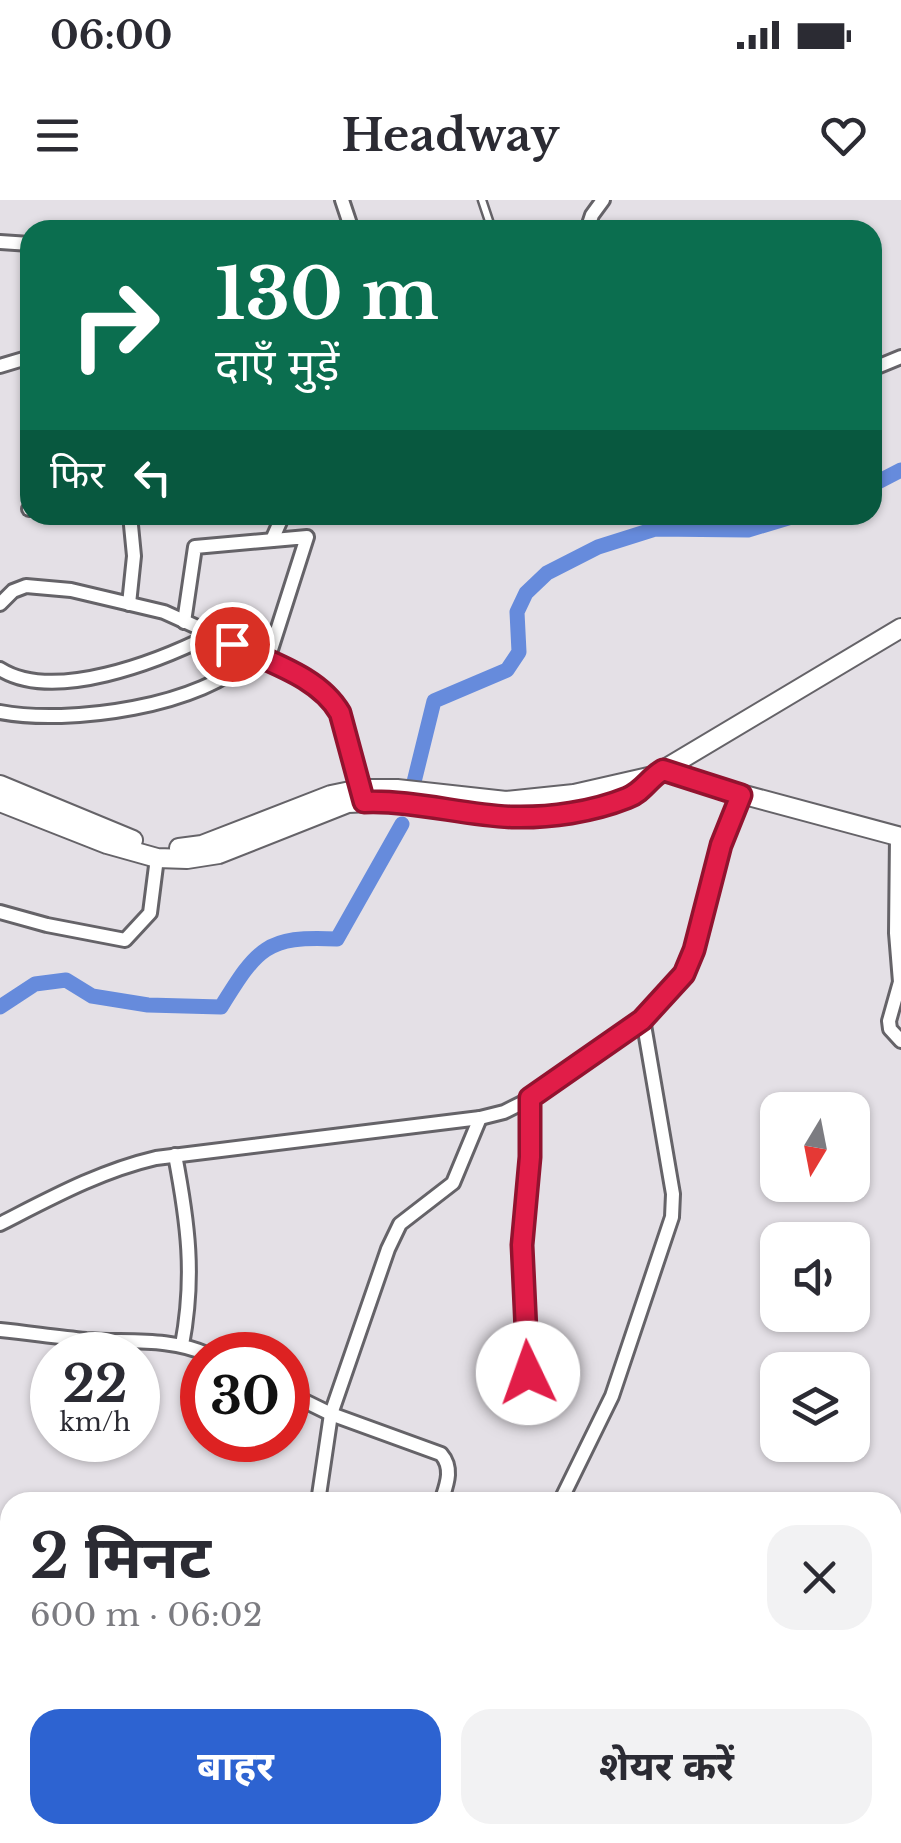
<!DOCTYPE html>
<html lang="hi">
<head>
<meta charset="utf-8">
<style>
	body { margin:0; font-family:"Libre Baskerville","Noto Sans Devanagari",serif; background:#f2f2f3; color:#2b2b33; height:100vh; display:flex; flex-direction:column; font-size:38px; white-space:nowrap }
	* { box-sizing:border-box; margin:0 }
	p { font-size:32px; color:#7c7c81 }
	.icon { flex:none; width:55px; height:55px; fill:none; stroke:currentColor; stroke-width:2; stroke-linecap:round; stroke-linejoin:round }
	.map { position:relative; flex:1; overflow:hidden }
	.sheet { position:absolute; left:0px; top:1292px; width:902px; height:352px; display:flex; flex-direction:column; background:#fff; border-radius:30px 30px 0 0; box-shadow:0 2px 8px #0004 }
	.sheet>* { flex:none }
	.banner { position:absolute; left:20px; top:20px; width:862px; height:305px; border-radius:30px; box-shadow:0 2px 8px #0004; background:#0b6e4f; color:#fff; overflow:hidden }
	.needle { width:65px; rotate:190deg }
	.buttons { position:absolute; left:760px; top:892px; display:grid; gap:20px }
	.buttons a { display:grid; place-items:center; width:110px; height:110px; border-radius:20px; background:#fff; box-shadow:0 2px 8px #0004; font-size:50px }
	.speed { position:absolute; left:30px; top:1132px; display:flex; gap:20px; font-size:50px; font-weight:700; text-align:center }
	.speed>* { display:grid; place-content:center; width:130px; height:130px; border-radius:50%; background:#fff; box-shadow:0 2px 8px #0004; line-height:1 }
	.speed small { font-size:25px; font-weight:400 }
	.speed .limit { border:15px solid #d22; background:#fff; color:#111 }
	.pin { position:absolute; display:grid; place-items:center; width:85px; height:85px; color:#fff; margin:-42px; border:5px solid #fff; border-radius:50%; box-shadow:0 2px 10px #0007 }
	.me { position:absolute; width:110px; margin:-55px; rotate:357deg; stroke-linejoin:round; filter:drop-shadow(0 0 8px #0008) }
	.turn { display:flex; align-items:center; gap:35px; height:210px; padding:0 30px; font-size:45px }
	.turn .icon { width:130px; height:130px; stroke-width:2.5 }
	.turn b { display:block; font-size:70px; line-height:85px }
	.then { display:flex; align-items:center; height:95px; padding:0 30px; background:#0003; gap:20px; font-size:38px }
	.round { display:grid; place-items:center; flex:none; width:105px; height:105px; border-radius:30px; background:#f2f2f3 }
	.headline { display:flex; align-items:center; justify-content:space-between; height:170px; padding:0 30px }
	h1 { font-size:60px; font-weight:700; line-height:75px }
	.action { display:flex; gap:20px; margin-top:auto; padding:20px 30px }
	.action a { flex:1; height:115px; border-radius:30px; background:#2d63d1; color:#fff; font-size:40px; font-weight:700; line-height:115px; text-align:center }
	.action a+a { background:#f2f2f3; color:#2b2b33 }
	.status { display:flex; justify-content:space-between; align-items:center; height:70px; padding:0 50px; background:#fff; direction:ltr }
	.status svg { height:28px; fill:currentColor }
	header { display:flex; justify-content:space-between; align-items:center; height:130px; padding:0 30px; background:#fff; font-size:45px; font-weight:700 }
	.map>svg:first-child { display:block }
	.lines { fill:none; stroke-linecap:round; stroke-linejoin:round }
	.canal { stroke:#668bdc; stroke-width:15 }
	.lane-casing { stroke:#656368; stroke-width:11 }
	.street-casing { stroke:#656368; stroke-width:18 }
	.secondary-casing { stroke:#656368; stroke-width:22 }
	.lane { stroke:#fff; stroke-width:6 }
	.street { stroke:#fff; stroke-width:12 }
	.secondary { stroke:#fff; stroke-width:18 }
	.route-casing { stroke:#92132f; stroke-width:25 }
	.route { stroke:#e11d48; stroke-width:18 }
</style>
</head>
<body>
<div class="status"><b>06:00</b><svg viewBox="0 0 49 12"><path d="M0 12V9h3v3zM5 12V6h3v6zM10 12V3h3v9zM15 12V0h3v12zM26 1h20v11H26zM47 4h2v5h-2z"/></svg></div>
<header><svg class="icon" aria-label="menu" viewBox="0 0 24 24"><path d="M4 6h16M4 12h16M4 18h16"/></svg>Headway<svg class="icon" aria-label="heart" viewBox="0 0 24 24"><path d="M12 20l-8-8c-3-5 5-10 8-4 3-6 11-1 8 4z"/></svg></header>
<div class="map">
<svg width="901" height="1643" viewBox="0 0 901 1643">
	<rect width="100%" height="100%" fill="#e4e0e6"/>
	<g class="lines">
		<g class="canal">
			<path d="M872,285L901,270"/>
			<path d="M414,582L434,501L507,470L519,452L517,412L526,393L547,373L598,347L655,329L748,330L798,315"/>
			<path d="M0,807L35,784L66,780L92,796L148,805L221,807C257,749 266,735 337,739L402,624"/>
		</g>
		<g class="lane-casing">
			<path id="lane" d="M482,0L492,30"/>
		</g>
		<g class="street-casing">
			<g id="street">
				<path d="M342,0L352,30"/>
				<path d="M587,30L592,15L603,0"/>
				<path d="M0,42L30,44"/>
				<path d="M0,166L30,157"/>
				<path d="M872,169L901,157"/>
				<path d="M29,309H30"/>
				<path d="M272,340L283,315"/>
				<path d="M0,404L13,391L26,386L71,390L164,412L268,459L320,489L340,513L362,595"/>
				<path d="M129,404L134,356L130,315"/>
				<path d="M184,422L195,347L307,337L268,459"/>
				<path d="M0,469C54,503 159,461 211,435"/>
				<path d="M0,512C68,525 204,507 253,455"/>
				<path d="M897,636L896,733L900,782L889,821L890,829L901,841"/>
				<path d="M0,712L47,725L125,740L150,713L157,658"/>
				<path d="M175,955C188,1023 195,1076 182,1145"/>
				<path d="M0,1024C51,998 100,971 156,958L480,918L504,912L530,899L643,819L684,774L694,751L721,645L741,595"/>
				<path d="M0,1130C28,1133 57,1137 86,1140C127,1143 170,1137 209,1155"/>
				<path d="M528,1173L522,1045L529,957L530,899"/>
				<path d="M288,1193L331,1214L441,1254C454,1269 446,1286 441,1302"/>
				<path d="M318,1302L331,1214L388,1049L400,1024L453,983L480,918"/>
				<path d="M560,1302L612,1196L672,1017L673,994L643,819"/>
				<path d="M0,1537L10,1540"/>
				<path d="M0,1580L10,1583"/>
				<path d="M892,1601L901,1610"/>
				<path d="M594,1635H595"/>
				<path d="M275,1643L278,1635"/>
				<path d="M503,1643L505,1635"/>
				<path d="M823,1643L842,1635"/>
			</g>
		</g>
		<g class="secondary-casing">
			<g id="secondary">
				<path d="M663,570L711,586L901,637"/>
				<path d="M0,585L133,640"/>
				<path d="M0,602L107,644L157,658L187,659L219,654L348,603L395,601L511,617L574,613L628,598L642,590L653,576L901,428"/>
				<path d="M179,648L202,645L331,595L360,589H397L506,601L574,594L653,576"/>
			</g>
		</g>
		<use href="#lane" class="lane"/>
		<use href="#street" class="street"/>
		<use href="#secondary" class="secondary"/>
	</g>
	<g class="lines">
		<g class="route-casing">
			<path id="route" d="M232,444C268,462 319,476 340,513L364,602C414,600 462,615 512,617C550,618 592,612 627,598C643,592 649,578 663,570L741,595L721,645L694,750L684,774L642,820L530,898V957L522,1045L528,1173"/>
		</g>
		<use href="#route" class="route"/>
	</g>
</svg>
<div class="buttons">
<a><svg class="needle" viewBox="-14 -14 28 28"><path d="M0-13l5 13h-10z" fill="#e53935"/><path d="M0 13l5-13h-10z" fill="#7c7c81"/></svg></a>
<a><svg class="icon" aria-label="sound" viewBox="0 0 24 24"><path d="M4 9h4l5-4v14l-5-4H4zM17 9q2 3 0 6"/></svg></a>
<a><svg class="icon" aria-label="layers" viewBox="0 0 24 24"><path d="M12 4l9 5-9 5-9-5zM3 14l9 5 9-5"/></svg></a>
</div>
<div class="speed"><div>22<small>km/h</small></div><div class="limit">30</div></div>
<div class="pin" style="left:232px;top:444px;background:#d93025"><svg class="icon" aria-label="arrive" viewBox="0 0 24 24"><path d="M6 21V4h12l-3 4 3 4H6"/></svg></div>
<svg class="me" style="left:528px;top:1173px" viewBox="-20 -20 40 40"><circle r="19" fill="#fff"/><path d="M0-13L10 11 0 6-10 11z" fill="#e11d48"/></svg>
<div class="banner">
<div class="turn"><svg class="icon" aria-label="right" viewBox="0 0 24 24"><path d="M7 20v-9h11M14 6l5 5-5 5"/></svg><div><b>130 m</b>दाएँ मुड़ें</div></div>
<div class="then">फिर<svg class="icon" aria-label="left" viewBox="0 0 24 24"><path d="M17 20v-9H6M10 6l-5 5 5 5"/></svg></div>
</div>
<section class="sheet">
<div class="headline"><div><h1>2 मिनट</h1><p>600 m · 06:02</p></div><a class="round"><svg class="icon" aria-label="close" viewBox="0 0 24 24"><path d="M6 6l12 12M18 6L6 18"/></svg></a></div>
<div class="action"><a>बाहर</a><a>शेयर करें</a></div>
</section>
</div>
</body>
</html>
